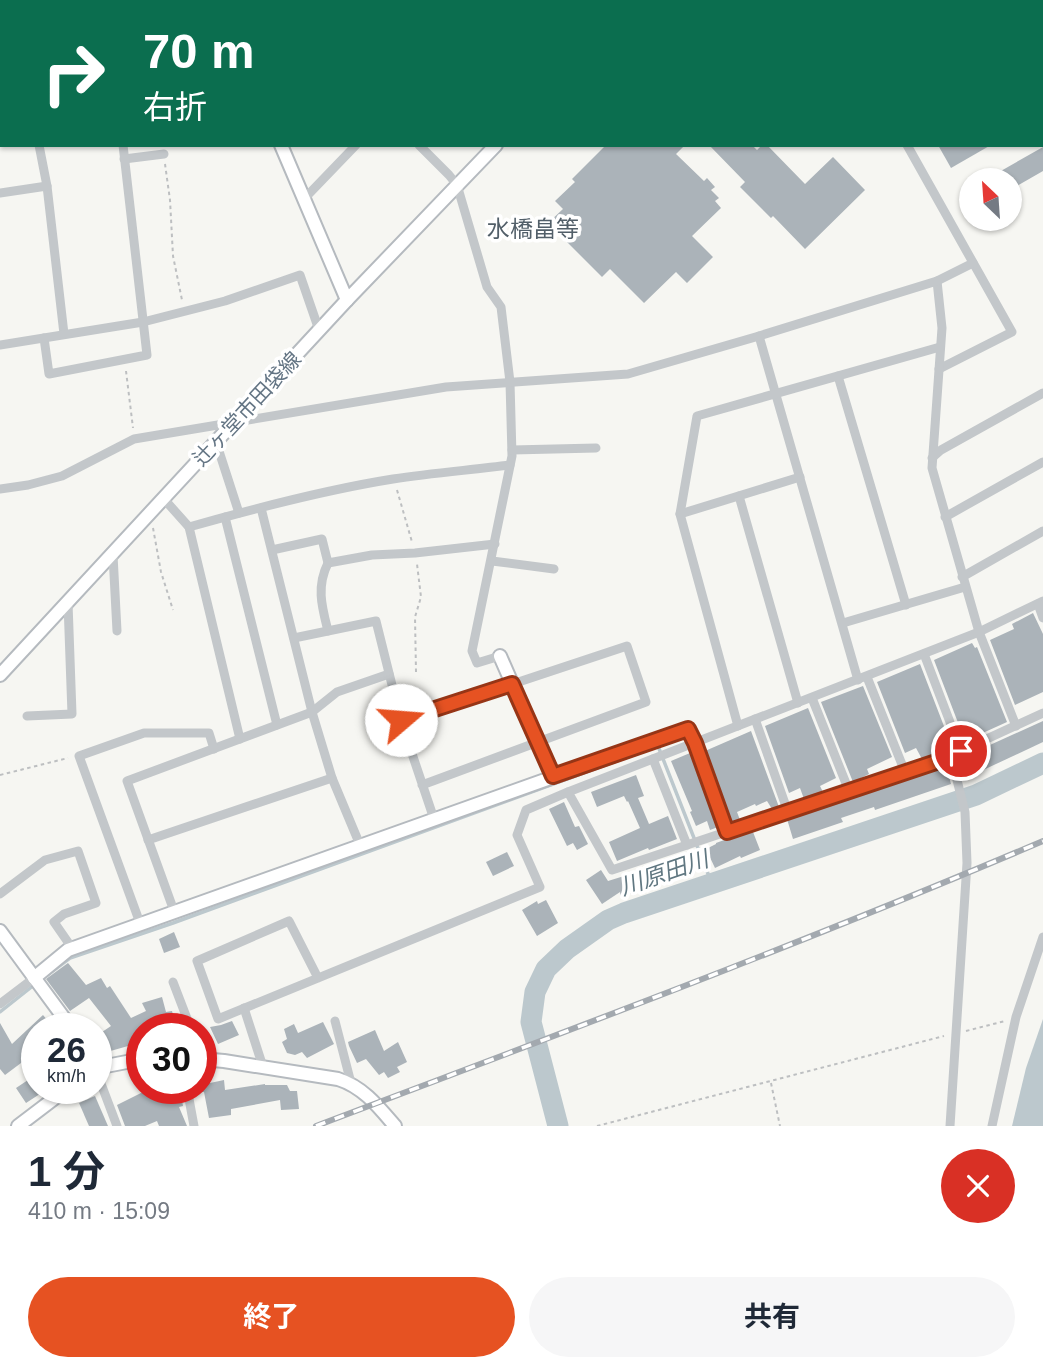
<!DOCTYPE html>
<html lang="ja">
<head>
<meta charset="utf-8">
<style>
	body { margin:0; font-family:Helvetica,"Noto Sans JP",sans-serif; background:#f6f6f7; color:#1f2937; height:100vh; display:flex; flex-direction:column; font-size:26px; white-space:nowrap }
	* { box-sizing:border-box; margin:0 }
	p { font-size:23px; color:#747a83 }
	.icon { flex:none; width:38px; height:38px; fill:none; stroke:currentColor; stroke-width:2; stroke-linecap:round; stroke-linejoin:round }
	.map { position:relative; height:1126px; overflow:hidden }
	.side { display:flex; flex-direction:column; background:#fff; flex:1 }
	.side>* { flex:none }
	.hud { position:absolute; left:0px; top:0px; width:1043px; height:147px; box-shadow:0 2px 5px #0004; background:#0b6e4f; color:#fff; overflow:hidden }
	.needle { width:46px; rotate:335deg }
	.controls { position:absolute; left:959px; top:168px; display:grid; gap:14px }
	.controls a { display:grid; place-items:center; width:63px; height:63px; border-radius:50%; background:#fff; box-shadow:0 2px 5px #0004; font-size:35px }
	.speed { position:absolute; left:21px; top:1013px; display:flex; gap:14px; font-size:35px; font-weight:700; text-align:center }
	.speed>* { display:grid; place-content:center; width:91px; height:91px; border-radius:50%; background:#fff; box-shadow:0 2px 5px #0004; line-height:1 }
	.speed small { font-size:18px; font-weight:400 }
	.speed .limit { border:10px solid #d22; background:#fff; color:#111 }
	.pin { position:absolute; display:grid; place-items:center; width:60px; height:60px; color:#fff; margin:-30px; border:4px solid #fff; border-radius:50%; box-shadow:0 2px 7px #0007 }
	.me { position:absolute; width:77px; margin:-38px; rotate:72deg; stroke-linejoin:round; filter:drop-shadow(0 0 5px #0008) }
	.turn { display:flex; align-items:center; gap:24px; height:147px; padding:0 28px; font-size:32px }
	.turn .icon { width:91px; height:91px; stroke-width:2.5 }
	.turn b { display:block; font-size:49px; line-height:60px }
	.round { display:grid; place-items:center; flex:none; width:74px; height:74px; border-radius:37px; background:#f6f6f7 }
	.headline { display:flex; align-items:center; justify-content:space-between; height:119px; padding:0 28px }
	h1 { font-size:42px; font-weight:700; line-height:52px }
	.button { display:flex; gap:14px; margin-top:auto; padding:14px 28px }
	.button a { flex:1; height:80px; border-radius:42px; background:#e65222; color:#fff; font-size:28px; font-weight:700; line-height:80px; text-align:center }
	.button a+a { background:#f6f6f7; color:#1f2937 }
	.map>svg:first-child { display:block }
	.water { fill:#bcc8cd }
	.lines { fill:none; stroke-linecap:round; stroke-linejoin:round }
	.stream { stroke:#bcc8cd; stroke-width:3.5 }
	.river { stroke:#bcc8cd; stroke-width:21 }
	.building { fill:#abb3b9 }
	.secondary-casing { stroke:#b5babf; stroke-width:16 }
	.path { stroke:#bdbfc1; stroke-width:2; stroke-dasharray:3.5 3.5; stroke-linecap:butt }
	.street { stroke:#c3c7ca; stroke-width:9 }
	.secondary { stroke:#fff; stroke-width:12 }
	.rail-casing { stroke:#a3a9af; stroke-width:6 }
	.rail { stroke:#fff; stroke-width:3.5; stroke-dasharray:10; stroke-linecap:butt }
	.route-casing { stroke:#963516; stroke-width:18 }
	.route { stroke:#e65222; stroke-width:12 }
	.labels { text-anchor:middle; stroke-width:7; stroke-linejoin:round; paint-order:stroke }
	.street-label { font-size:21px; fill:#647584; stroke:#fff }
	.neighbourhood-label { font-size:23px; fill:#525f69; stroke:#fff }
	.water-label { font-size:23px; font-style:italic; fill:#607781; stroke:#fff }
</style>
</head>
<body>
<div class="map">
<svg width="1043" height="1126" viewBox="0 0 1043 1126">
	<rect width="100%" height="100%" fill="#f6f6f2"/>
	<path class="water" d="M1043,1019V1126H1012L1026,1068Z"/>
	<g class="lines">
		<g class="stream">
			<path d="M654,747L658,746L712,884"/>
			<path d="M46,976L70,958L173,923L630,756"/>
			<path d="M0,1012L34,985"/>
		</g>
		<path class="river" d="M558,1126L531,1022L535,992L546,969L567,949L608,920L624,913L976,795L1043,763"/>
	</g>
	<g class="building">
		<path d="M606,145H685L676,154L704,181L707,178L715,187L711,190L719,198L715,201L721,208L692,236L713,257L687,283L676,272L644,303L610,269L602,277L548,223L563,209L555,201L575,182L572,179Z"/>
		<path d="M709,145H752L757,150L762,145H767L805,184L833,157L865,190L805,249L773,216L771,218L740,187L745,182Z"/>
		<path d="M938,145H991L951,168Z"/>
		<path d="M1043,147V171L1010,190V180H985Z"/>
		<path d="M1033,613L1043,634V692L1015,705L990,640L1014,629L1012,624Z"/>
		<path d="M972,643L975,648L977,647L1007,722L965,741L934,660Z"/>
		<path d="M920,664L952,747L922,759L916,748L905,753L877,682Z"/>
		<path d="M863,686L892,757L867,769L869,774L853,782L821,702Z"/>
		<path d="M808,708L836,778L820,786L823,792L804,799L800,788L789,793L765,726Z"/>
		<path d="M1043,721V742L964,779L959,759Z"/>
		<path d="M751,731L779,807L772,809L767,801L756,806L755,804L737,812L740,820L731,823L705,751Z"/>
		<path d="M690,753L718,827L710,830L707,821L696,826L690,812L692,811L671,761Z"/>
		<path d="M946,765L951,784L875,810L874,807L841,818L843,822L793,839L787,819L865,793V794Z"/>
		<path d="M636,775L644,796L638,798L649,824L668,816L677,839L649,850L648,848L617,861L609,842L640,828L628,801L627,802L624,796L597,807L591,792Z"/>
		<path d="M564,802L575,827L579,826L588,844L577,850L573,843L567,846L549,809Z"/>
		<path d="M746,832L747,834L753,832L760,850L741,858L740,856L715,868L706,849L716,844V843Z"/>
		<path d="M507,852L514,866L493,876L486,862Z"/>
		<path d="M689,853L695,871L665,881L663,874L641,882L644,889L621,897L620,892L602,904L586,880L601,870L608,881L637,872L638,874L660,866L659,864Z"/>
		<path d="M546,900L558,923L537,936L522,910L537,901L538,904Z"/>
		<path d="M174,932L180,947L164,953L159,939Z"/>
		<path d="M68,963L86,985L101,978L107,988L110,986L131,1018L146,1011L142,1003L162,997L166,1012L172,1011L177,1029H142V1042L100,1054L96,1049V1036L111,1026L89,998L70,1011L46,979Z"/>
		<path d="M43,1015L48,1021L53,1018L61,1029H37V1051L5,1075L0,1069V1023L12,1044Z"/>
		<path d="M232,1021L239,1035L218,1044L210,1027L221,1025Z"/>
		<path d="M323,1022L334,1044L307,1058L302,1052L295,1055L287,1053L282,1042L287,1039L284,1029L294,1024L298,1033Z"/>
		<path d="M375,1030L384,1051L398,1042L407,1062L397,1067L400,1072L388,1078L384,1072L379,1075L366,1059L357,1063L349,1046L348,1042Z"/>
		<path d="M201,1068H208L210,1083L224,1080L225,1090L265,1084V1085H287L290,1091H297L299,1109L281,1110L280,1100L231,1109V1115L209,1118L204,1092H201Z"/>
		<path d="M37,1074V1088H49L26,1103L16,1088Z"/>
		<path d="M151,1088H180L183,1106L179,1107L187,1126H159L157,1121L145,1126H125L117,1105Z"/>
		<path d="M95,1096L108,1126H89L79,1103Z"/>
	</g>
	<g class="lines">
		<g class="secondary-casing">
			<g id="secondary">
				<path d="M201,0L202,2"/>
				<path d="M633,2L634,0"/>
				<path d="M281,145L347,300"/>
				<path d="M500,656L553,777"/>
				<path d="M0,675L347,300L496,145"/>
				<path d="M0,931L72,1029"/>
				<path d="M34,978L68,950L688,729L695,743"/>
				<path d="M201,1059L224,1061L338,1079C363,1087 378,1106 395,1126"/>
				<path d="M96,1070L101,1067L142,1059"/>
				<path d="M18,1126L68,1088"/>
			</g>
		</g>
		<g class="path">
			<path d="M165,164L170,200L173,256L182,300"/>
			<path d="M126,371L133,428"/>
			<path d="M397,490L412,542"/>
			<path d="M153,528L161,572L173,610"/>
			<path d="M416,672L415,617L421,597L417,564"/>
			<path d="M0,775L68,758"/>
			<path d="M966,1031L1005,1021"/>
			<path d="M771,1083L780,1126"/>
			<path d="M597,1126L944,1036"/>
		</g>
		<g class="street">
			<path d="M226,0L234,2"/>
			<path d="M1013,0L1014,2"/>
			<path d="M98,2L99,0"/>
			<path d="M173,2L174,0"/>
			<path d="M1041,55L1043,57"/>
			<path d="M0,129H2"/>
			<path d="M39,145L47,186L64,334"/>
			<path d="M419,145L449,175L457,185L487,287L501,307L510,382L512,456L472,651L477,663L500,656"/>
			<path d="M907,145L1012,332L939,369"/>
			<path d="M124,159L164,154"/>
			<path d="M0,193L47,186"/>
			<path d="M304,199L356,145"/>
			<path d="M937,281L942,328L932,468L979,632L1016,726"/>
			<path d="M759,336L858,680"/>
			<path d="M44,338L49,374L147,355L123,145"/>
			<path d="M0,345L143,322L225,301L300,275L319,330"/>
			<path d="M838,376L906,605"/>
			<path d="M216,442L239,513"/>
			<path d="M512,450L596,448"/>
			<path d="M932,458L941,450L1043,393"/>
			<path d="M0,489L28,485L62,476L134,439L446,387L628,374L759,336L937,281L973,263"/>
			<path d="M739,496L798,703"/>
			<path d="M164,499L189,527L240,739"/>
			<path d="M261,508L312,712L332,778L360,845"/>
			<path d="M680,514L800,477"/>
			<path d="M225,517L277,725"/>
			<path d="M945,517L1043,462"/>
			<path d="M189,527C256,508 324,490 393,479C432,473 471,470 510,465"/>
			<path d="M272,550L322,539L328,563L372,555L415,553L495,544"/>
			<path d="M113,555L117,631"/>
			<path d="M492,561L554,569"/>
			<path d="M328,563C316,587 322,607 328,631"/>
			<path d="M962,577L1043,531"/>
			<path d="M1043,601L979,632L568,792L612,870L941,760L1043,713"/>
			<path d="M1038,604L1043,618"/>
			<path d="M843,623L965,587"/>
			<path d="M294,638L376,621L401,721"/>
			<path d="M924,654L961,751"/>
			<path d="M867,677L905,772"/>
			<path d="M812,698L849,791"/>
			<path d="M27,716L72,714L68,603"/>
			<path d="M755,719L788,812"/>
			<path d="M738,726L680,514L697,416L940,347"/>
			<path d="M695,743L727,832"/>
			<path d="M653,759L687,845"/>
			<path d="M422,785L646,702L627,646L401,721L434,819"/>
			<path d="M148,840L332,778"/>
			<path d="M0,894L45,860L78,851L96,903L64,914L54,922L72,948"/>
			<path d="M174,911L127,781L312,712L337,692L389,674"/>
			<path d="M140,923L79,756L144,733H209L214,749"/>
			<path d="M318,978L289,921L197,961L218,1019L540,887L517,835L526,810L568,792"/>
			<path d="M173,982L191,1029"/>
			<path d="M0,1004L34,978"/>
			<path d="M244,1008L263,1067"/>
			<path d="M335,1021L351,1083"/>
			<path d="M101,1067L100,1081L117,1126"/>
			<path d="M187,1088L194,1126"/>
			<path d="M950,1126L967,863L965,812L951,756"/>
			<path d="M992,1126L1016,1017L1043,937"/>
		</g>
		<use href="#secondary" class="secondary"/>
		<g class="rail-casing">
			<path id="rail" d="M316,1126C559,1034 804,943 1043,841"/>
		</g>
		<use href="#rail" class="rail"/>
	</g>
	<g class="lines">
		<g class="route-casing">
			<path id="route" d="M401,720L512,684L553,776L688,729L695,743L727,832L942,760L961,751"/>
		</g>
		<use href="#route" class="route"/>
	</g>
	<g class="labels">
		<g class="street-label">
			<text transform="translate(247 409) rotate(-47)" y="7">辻ヶ堂市田袋線</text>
		</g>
		<g class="neighbourhood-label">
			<text x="533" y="237">水橋畠等</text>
		</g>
		<g class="water-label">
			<text transform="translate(664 873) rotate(-19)" y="8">川原田川</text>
		</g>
	</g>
</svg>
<div class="controls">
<a><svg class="needle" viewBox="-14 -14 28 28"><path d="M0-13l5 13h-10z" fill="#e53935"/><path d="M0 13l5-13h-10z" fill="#747a83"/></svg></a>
</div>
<div class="speed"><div>26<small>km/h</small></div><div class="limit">30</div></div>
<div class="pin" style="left:961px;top:751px;background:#d93025"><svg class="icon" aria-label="arrive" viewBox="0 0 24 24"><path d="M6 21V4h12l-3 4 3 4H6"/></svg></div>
<svg class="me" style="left:401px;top:720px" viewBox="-20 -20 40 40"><circle r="19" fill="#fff"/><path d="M0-13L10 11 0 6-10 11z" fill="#e65222"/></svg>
<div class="hud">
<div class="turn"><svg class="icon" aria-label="right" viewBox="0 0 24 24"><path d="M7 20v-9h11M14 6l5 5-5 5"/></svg><div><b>70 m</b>右折</div></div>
</div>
</div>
<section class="side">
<div class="headline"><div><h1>1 分</h1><p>410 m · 15:09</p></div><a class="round" style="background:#d93025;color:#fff"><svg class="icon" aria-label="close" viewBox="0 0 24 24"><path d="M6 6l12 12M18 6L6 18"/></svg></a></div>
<div class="button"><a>終了</a><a>共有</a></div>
</section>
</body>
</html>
